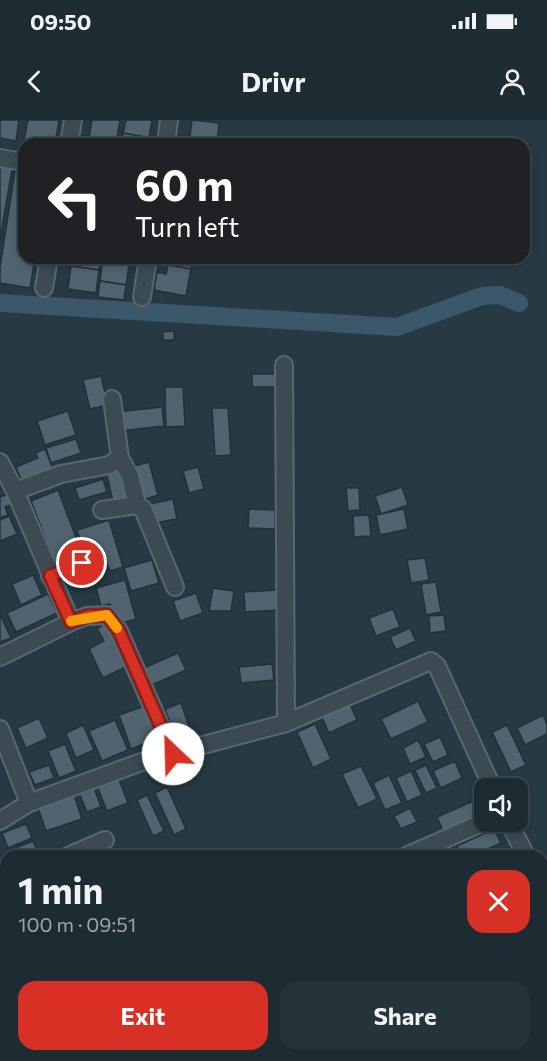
<!DOCTYPE html>
<html lang="en">
<head>
<meta charset="utf-8">
<style>
	body { margin:0; font-family:Commissioner,sans-serif; background:#25333a; color:#f1f3f6; height:100vh; display:flex; flex-direction:column; font-size:22px; white-space:nowrap }
	* { box-sizing:border-box; margin:0 }
	p { font-size:20px; color:#a0a7ac }
	.icon { flex:none; width:33px; height:33px; fill:none; stroke:currentColor; stroke-width:2; stroke-linecap:round; stroke-linejoin:round }
	.map { position:relative; flex:1; overflow:hidden }
	.sheet { position:absolute; left:0px; top:730px; width:548px; height:212px; display:flex; flex-direction:column; background:#1d2b32; border-radius:18px 18px 0 0; box-shadow:0 3px 9px #0003,0 0 0 2px #3b474d }
	.sheet>* { flex:none }
	.guide { position:absolute; left:18px; top:18px; width:512px; height:126px; border-radius:18px; box-shadow:0 3px 9px #0003,0 0 0 2px #3b474d; background:#202124; color:#fff; overflow:hidden }
	.tools { position:absolute; left:474px; top:658px; display:grid; gap:12px }
	.tools a { display:grid; place-items:center; width:54px; height:54px; border-radius:12px; background:#1d2b32; box-shadow:0 3px 9px #0003,0 0 0 2px #3b474d; font-size:30px }
	.pin { position:absolute; display:grid; place-items:center; width:51px; height:51px; color:#fff; margin:-26px; border:3px solid #fff; border-radius:50%; box-shadow:0 2px 6px #0007 }
	.me { position:absolute; width:66px; margin:-33px; rotate:336deg; stroke-linejoin:round; filter:drop-shadow(0 0 4px #0008) }
	.turn { display:flex; align-items:center; gap:21px; height:126px; padding:0 18px; font-size:27px }
	.turn .icon { width:78px; height:78px; stroke-width:2.5 }
	.turn b { display:block; font-size:42px; line-height:51px }
	.round { display:grid; place-items:center; flex:none; width:63px; height:63px; border-radius:18px; background:#25333a }
	.head { display:flex; align-items:center; justify-content:space-between; height:102px; padding:0 18px }
	h1 { font-size:36px; font-weight:700; line-height:45px }
	.action { display:flex; gap:12px; margin-top:auto; padding:12px 18px }
	.action a { flex:1; height:69px; border-radius:18px; background:#d93025; color:#fff; font-size:24px; font-weight:700; line-height:69px; text-align:center }
	.action a+a { background:#25333a; color:#f1f3f6 }
	.status { display:flex; justify-content:space-between; align-items:center; height:42px; padding:0 30px; background:#1d2b32; direction:ltr }
	.status svg { height:16px; fill:currentColor }
	header { display:flex; justify-content:space-between; align-items:center; height:78px; padding:0 18px; background:#1d2b32; font-size:27px; font-weight:700 }
	.map>svg:first-child { display:block }
	.lines { fill:none; stroke-linecap:round; stroke-linejoin:round }
	.canal { stroke:#3b586a; stroke-width:18 }
	.building { fill:#50636e; stroke:#22313a; stroke-width:1.5 }
	.minor-casing { stroke:#5a6770; stroke-width:20 }
	.minor { stroke:#3b4a53; stroke-width:16 }
	.route-casing { stroke:#8d1f18; stroke-width:15 }
	.route { stroke:#d93025; stroke-width:10 }
	.slow { stroke:#f59e0b; stroke-width:10 }
</style>
</head>
<body>
<div class="status"><b>09:50</b><svg viewBox="0 0 49 12"><path d="M0 12V9h3v3zM5 12V6h3v6zM10 12V3h3v9zM15 12V0h3v12zM26 1h20v11H26zM47 4h2v5h-2z"/></svg></div>
<header><svg class="icon" aria-label="back" viewBox="0 0 24 24"><path d="M15 5l-7 7 7 7"/></svg>Drivr<svg class="icon" aria-label="person" viewBox="0 0 24 24"><circle cx="12" cy="8" r="4"/><path d="M4 21q1-7 8-7t8 7"/></svg></header>
<div class="map">
<svg width="547" height="941" viewBox="0 0 547 941">
	<rect width="100%" height="100%" fill="#273943"/>
	<g class="lines">
		<path class="canal" d="M0,183L397,207L482,176L500,175L519,183"/>
	</g>
	<g class="building">
		<path d="M0,0H19L16,21L0,18Z"/>
		<path d="M28,0H59L55,24L24,20Z"/>
		<path d="M92,0H120L116,24H88Z"/>
		<path d="M126,0H152L149,18L123,13Z"/>
		<path d="M192,0L219,3L217,24H189Z"/>
		<path d="M123,13L149,18L148,24H122Z"/>
		<path d="M0,46L12,49L0,120Z"/>
		<path d="M15,51L24,53V138H35L30,168L0,163V147Z"/>
		<path d="M72,138H101L99,150L71,146Z"/>
		<path d="M103,138H130L126,165L100,161Z"/>
		<path d="M169,138H193L191,149L168,145Z"/>
		<path d="M168,145L191,149L186,176L154,170L157,152L166,154Z"/>
		<path d="M71,146L99,150L96,173L68,169Z"/>
		<path d="M100,161L126,165L124,180L98,177Z"/>
		<path d="M174,211V220H163V212Z"/>
		<rect x="252" y="254" width="27" height="13"/>
		<path d="M101,256L108,285L90,289L83,260Z"/>
		<path d="M165,267H183L185,306L166,307Z"/>
		<path d="M162,287L164,306L119,311L117,292Z"/>
		<path d="M212,288H228L231,335L215,336Z"/>
		<path d="M68,291L76,315L45,325L37,301Z"/>
		<path d="M76,319L81,333L51,343L46,328Z"/>
		<path d="M45,329L53,349L22,362L16,347L38,338L35,333Z"/>
		<path d="M149,342L158,375L140,381L130,347Z"/>
		<path d="M122,347L129,378L113,381L106,351Z"/>
		<path d="M198,347L204,369L189,373L183,351Z"/>
		<path d="M103,359L107,372L79,380L75,368Z"/>
		<path d="M402,367L408,385L381,394L375,376Z"/>
		<path d="M346,368H359L360,390L348,391Z"/>
		<path d="M58,370L82,433L55,443L31,381Z"/>
		<path d="M9,374L13,384L5,387L8,395L0,398V377Z"/>
		<path d="M173,379L177,399L154,403L150,384Z"/>
		<path d="M249,389L275,390V409L248,408Z"/>
		<path d="M404,389L408,409L380,415L376,395Z"/>
		<path d="M369,395L371,416L354,417L353,396Z"/>
		<path d="M9,396L17,414L0,421V400Z"/>
		<path d="M109,400L123,447L110,451L106,441L93,445L86,420L81,422L77,410Z"/>
		<path d="M425,438L429,460L411,463L407,440Z"/>
		<path d="M152,440L159,463L131,471L124,448Z"/>
		<path d="M33,455L42,475L21,485L12,464Z"/>
		<path d="M125,460L136,499L116,505L110,484L101,486L96,468Z"/>
		<path d="M436,462L441,492L426,495L421,464Z"/>
		<path d="M213,468L234,471L231,491H209Z"/>
		<path d="M277,470L278,490L245,492L244,472Z"/>
		<path d="M196,473L203,493L180,501L173,481Z"/>
		<path d="M48,474L57,493L16,512L7,493Z"/>
		<path d="M393,489L400,507L376,516L369,498Z"/>
		<path d="M0,494L11,518L0,522Z"/>
		<path d="M444,495L446,511L430,513L429,496Z"/>
		<path d="M106,504L130,545L103,558L89,529L104,521L97,508Z"/>
		<path d="M410,508L416,521L396,530L390,517Z"/>
		<path d="M178,533L186,550L152,565L144,548Z"/>
		<path d="M272,544L274,560L241,563L239,547Z"/>
		<path d="M418,581L428,602L391,619L381,599Z"/>
		<path d="M349,582L357,600L329,613L321,595Z"/>
		<path d="M181,583L190,609L175,615L165,589Z"/>
		<path d="M145,586L157,619L131,629L119,595Z"/>
		<path d="M543,595L547,604V614L525,625L517,608Z"/>
		<path d="M39,598L48,618L26,628L17,608Z"/>
		<path d="M115,600L128,630L102,641L89,611Z"/>
		<path d="M315,604L331,639L313,648L297,612Z"/>
		<path d="M83,605L94,630L76,638L66,613Z"/>
		<path d="M507,605L526,645L511,652L492,612Z"/>
		<path d="M440,617L448,635L433,642L424,624Z"/>
		<path d="M418,620L426,637L410,644L403,628Z"/>
		<path d="M65,624L76,651L59,658L48,631Z"/>
		<path d="M455,641L462,658L441,668L433,651Z"/>
		<path d="M49,645L54,658L35,665L29,652Z"/>
		<path d="M426,645L437,668L426,673L415,650Z"/>
		<path d="M361,646L377,679L358,688L342,654Z"/>
		<path d="M411,651L422,675L407,682L396,658Z"/>
		<path d="M389,655L402,683L385,690L373,663Z"/>
		<path d="M118,657L128,683L107,691L97,666Z"/>
		<path d="M92,662L101,687L87,692L77,668Z"/>
		<path d="M167,667L186,709L174,715L155,673Z"/>
		<path d="M73,672L82,699L46,711L37,685Z"/>
		<path d="M147,675L164,711L153,716L137,680Z"/>
		<path d="M476,680L484,698L445,715L437,697Z"/>
		<path d="M410,688L417,702L401,709L394,696Z"/>
		<path d="M26,704L32,718L8,728L2,713Z"/>
		<path d="M494,709L501,723L472,736H462L457,726Z"/>
		<path d="M33,721L37,731L22,736H10L8,731Z"/>
		<path d="M449,721L456,736H435L431,729Z"/>
		<path d="M6,782V819L0,822V785Z"/>
		<path d="M4,895L6,920L0,923V896Z"/>
		<path d="M348,936H374L376,941H350Z"/>
	</g>
	<g class="lines">
		<g class="minor-casing">
			<g id="minor">
				<path d="M69,24L73,0"/>
				<path d="M166,24L169,0"/>
				<path d="M0,38L24,42"/>
				<path d="M44,168L49,138"/>
				<path d="M142,177L148,138"/>
				<path d="M284,245L286,603"/>
				<path d="M120,338L130,356L137,385"/>
				<path d="M0,342L15,371L71,502L0,537"/>
				<path d="M15,371L61,354L109,345L120,338L112,279"/>
				<path d="M102,390L137,385L143,389L175,467"/>
				<path d="M50,456L82,443"/>
				<path d="M71,502L87,496L107,495L119,511L173,634"/>
				<path d="M0,609L29,683L147,640L286,603L431,541L437,546L493,669"/>
				<path d="M0,701L29,683"/>
				<path d="M509,702L526,736"/>
				<path d="M68,736L105,720"/>
				<path d="M406,736L484,702"/>
				<path d="M0,757L6,767"/>
				<path d="M542,768L547,780"/>
				<path d="M542,826L547,823"/>
				<path d="M0,867L6,880"/>
			</g>
		</g>
		<use href="#minor" class="minor"/>
	</g>
	<g class="lines">
		<g class="route-casing">
			<path id="route" d="M82,443L50,456L71,502L87,496L107,495L119,511L173,634"/>
		</g>
		<use href="#route" class="route"/>
		<path class="slow" d="M71,501L107,495L117,508"/>
	</g>
</svg>
<div class="tools">
<a><svg class="icon" aria-label="sound" viewBox="0 0 24 24"><path d="M4 9h4l5-4v14l-5-4H4zM17 9q2 3 0 6"/></svg></a>
</div>
<div class="pin" style="left:82px;top:443px;background:#d93025"><svg class="icon" aria-label="arrive" viewBox="0 0 24 24"><path d="M6 21V4h12l-3 4 3 4H6"/></svg></div>
<svg class="me" style="left:173px;top:634px" viewBox="-20 -20 40 40"><circle r="19" fill="#fff"/><path d="M0-13L10 11 0 6-10 11z" fill="#d93025"/></svg>
<div class="guide">
<div class="turn"><svg class="icon" aria-label="left" viewBox="0 0 24 24"><path d="M17 20v-9H6M10 6l-5 5 5 5"/></svg><div><b>60 m</b>Turn left</div></div>
</div>
<section class="sheet">
<div class="head"><div><h1>1 min</h1><p>100 m · 09:51</p></div><a class="round" style="background:#d93025;color:#fff"><svg class="icon" aria-label="close" viewBox="0 0 24 24"><path d="M6 6l12 12M18 6L6 18"/></svg></a></div>
<div class="action"><a>Exit</a><a>Share</a></div>
</section>
</div>
</body>
</html>
